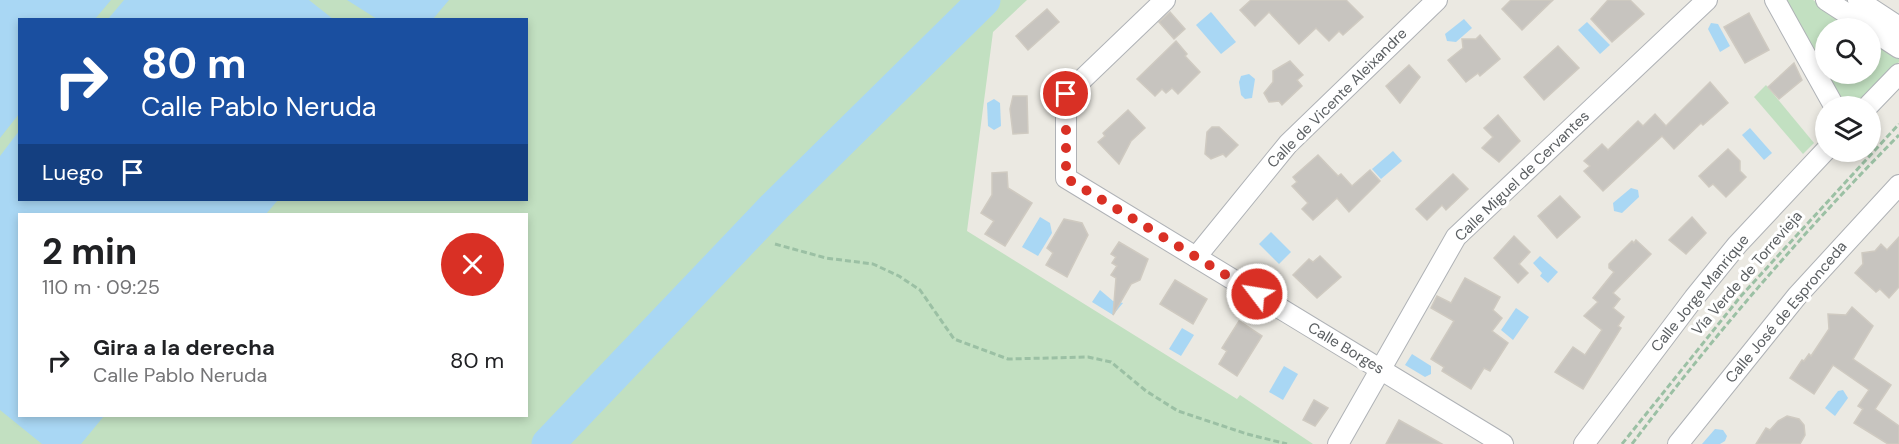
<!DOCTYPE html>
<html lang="es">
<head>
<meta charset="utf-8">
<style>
	body { margin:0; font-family:"DM Sans",sans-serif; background:#f2f2f2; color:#202124; height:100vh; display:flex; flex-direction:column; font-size:22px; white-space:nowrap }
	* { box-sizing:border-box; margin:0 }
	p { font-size:20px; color:#757577 }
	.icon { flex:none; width:33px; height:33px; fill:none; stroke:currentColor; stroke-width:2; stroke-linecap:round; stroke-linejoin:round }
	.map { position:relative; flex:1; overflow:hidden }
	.side { position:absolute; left:18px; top:213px; width:510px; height:204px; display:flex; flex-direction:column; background:#fff; border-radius:0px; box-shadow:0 3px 9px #0003 }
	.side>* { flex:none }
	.guide { position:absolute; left:18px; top:18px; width:510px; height:183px; border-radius:0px; box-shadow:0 3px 9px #0003; background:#1a4fa0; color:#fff; overflow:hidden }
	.buttons { position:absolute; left:1815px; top:18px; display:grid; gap:12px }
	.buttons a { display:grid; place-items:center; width:66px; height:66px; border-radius:50%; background:#fff; box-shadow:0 3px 9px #0003; font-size:30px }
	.pin { position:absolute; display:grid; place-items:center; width:51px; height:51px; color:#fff; margin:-26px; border:3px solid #fff; border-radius:50%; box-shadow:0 2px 6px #0007 }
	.me { position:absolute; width:66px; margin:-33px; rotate:301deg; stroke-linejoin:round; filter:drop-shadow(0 0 4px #0008) }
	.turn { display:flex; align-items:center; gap:21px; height:126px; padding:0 24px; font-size:27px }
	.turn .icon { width:78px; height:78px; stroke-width:2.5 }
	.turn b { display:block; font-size:42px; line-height:51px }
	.then { display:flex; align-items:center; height:57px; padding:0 24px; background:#0003; gap:12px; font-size:22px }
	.round { display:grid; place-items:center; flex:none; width:63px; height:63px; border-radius:32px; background:#f2f2f2 }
	.head { display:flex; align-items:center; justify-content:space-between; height:102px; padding:0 24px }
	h1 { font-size:36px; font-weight:700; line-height:45px }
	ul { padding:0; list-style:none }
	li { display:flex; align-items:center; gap:18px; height:90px; padding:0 24px }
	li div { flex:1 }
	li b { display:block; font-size:22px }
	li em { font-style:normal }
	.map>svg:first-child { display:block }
	.green { fill:#c2e0c1; fill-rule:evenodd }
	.water { fill:#a9d7f4 }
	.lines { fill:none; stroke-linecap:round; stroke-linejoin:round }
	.river { stroke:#a9d7f4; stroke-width:33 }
	.building { fill:#c7c4bf; stroke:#cfcac1; stroke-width:1.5 }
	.street-casing { stroke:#afb2b6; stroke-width:22 }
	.path { stroke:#9bc0a4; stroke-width:3; stroke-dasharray:6 3; stroke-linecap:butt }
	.street { stroke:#fff; stroke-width:20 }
	.route { stroke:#d93025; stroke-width:10; stroke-dasharray:0 18 }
	.labels { text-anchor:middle; stroke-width:6; stroke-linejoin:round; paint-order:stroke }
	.street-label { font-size:15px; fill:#5a5e61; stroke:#fff }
</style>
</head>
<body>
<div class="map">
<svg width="1899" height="444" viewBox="0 0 1899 444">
	<rect width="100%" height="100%" fill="#ebe9e2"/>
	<g class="green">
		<path d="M0,0H1027L993,32L967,231L1237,399L1240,395L1313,444H0ZM20,20H526V200H20ZM20,214H526V416H20Z"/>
		<path d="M1786,0H1813L1856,28H1826L1825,72Z"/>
		<path d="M1871,38L1899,57V62L1854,106H1844L1826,74H1870Z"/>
		<path d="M1766,85L1814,143L1803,154L1754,97Z"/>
	</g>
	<g class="water">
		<path d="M0,0H111L95,19L20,20L19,114L0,138Z"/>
		<path d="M124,0H309L333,19H108Z"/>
		<path d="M347,0H449L433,19H377Z"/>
		<path d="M1211,12L1236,42L1221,54L1196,25Z"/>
		<path d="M1464,19L1472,28L1456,42L1447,41L1445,34Z"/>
		<path d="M1587,22L1610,45L1600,54L1578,30Z"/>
		<path d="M1711,23L1718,24L1730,46L1720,52L1708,29Z"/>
		<path d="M1249,74L1255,79L1252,98L1245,99L1241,95L1239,82L1241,76Z"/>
		<path d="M994,99L1000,103L1001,126L994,130L988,126L987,103Z"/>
		<path d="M1750,128L1772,153L1764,160L1742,135Z"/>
		<path d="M19,131L20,200H278L266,214H20V416H104L81,444H42L0,410V156Z"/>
		<path d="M1393,151L1402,161L1381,179L1372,169Z"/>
		<path d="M1631,188L1638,190L1639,197L1622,213L1614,211L1613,203Z"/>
		<path d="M1040,217L1050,223L1052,233L1038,256L1022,247Z"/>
		<path d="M1271,232L1291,252L1279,264L1259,244Z"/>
		<path d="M1540,256L1558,272L1548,283L1540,276L1542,273L1533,263Z"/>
		<path d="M1100,290L1113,301L1123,303L1113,315L1092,302Z"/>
		<path d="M1516,308L1529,317L1513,340L1501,330Z"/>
		<path d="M1182,328L1194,335L1181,356L1169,349Z"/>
		<path d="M1412,354L1431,366V374L1425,377L1405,365Z"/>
		<path d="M1284,366L1298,374L1283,400L1269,392Z"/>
		<path d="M1843,390L1848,398L1835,416L1825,408L1838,391Z"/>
		<path d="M1715,429L1723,430L1727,436L1725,441L1720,444H1702Z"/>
	</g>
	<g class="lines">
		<path class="river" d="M548,444L774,207L984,0"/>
	</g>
	<g class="building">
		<path d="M1251,0H1346L1363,17L1343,35L1339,31L1329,41L1316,28L1299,44L1269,12L1255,26L1240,10Z"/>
		<path d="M1511,0H1553L1522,30L1502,9Z"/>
		<path d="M1608,0H1630L1644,14L1612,42L1591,19Z"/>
		<path d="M1047,9L1059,22L1028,50L1016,36Z"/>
		<path d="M1170,12L1185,29L1174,39L1159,22Z"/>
		<path d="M1749,13L1769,50L1745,63L1724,27Z"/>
		<path d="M1480,35L1500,59L1480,76L1478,73L1466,82L1448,60L1463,48L1462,39H1476Z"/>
		<path d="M1176,41L1187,54L1185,56L1200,72L1178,94L1172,88L1166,93L1162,89L1155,96L1137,79Z"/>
		<path d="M1558,46L1579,68L1544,100L1524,77Z"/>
		<path d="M1290,61L1303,75L1297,80L1302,86L1282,105L1279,101L1269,102L1264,93L1273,82V71Z"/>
		<path d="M1794,63L1802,80L1779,99L1768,87Z"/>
		<path d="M1409,65L1420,77L1400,103L1386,86Z"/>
		<path d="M1710,82L1728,103L1703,125L1701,123L1674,149L1662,136L1603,191L1584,171L1590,166L1584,161L1602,144L1608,150L1638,121L1643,126L1655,114L1666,126Z"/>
		<path d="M1013,96H1027L1028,133L1013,134L1010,109Z"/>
		<path d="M1128,110L1145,128L1131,141L1119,164L1098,142L1105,136L1103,133Z"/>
		<path d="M1498,115L1520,141L1499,162L1482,148L1493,137L1484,128Z"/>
		<path d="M1212,127H1219L1238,145L1226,157L1223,154L1211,159L1205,154L1207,132Z"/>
		<path d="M1728,149L1740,161V171L1746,177L1726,197L1713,184L1709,187L1699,176Z"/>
		<path d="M1318,155L1338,176L1341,174L1352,186L1370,170L1380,181L1349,212L1337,198L1313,220L1302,209L1308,203L1292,186L1297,182L1293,177Z"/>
		<path d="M1007,172L1008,188L1032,203L1005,246L985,234L994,221L981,213L992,195V173Z"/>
		<path d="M1453,174L1468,189L1446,210L1442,205L1427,220L1416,209Z"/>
		<path d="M1560,196L1580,217L1557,238L1538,216Z"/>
		<path d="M1692,217L1706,233L1686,254L1669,240Z"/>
		<path d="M1064,219L1082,223L1088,235L1067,277L1046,265L1053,253L1047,248Z"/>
		<path d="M1514,236L1530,252L1519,264L1528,273L1518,283L1494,258Z"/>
		<path d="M1899,237V287L1889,298L1880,289L1876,292L1855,273L1863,264L1862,253L1875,251L1881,244L1887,250Z"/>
		<path d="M1636,240L1651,254L1613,293L1620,299L1613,308L1624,317L1618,326L1621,328L1583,389L1555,372L1573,347L1585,355L1602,330L1584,316L1598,302L1593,298L1614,272L1609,268V264L1632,241L1634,243Z"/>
		<path d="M1119,242L1148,259L1140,280L1131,284L1113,315L1116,278L1111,275L1117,266L1112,263L1116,257L1111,254Z"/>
		<path d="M1320,256L1341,277L1317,298L1293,275L1309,259L1313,262Z"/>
		<path d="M1465,278L1500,297L1493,310L1502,318L1492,331L1508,343L1490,371L1484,368L1471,389L1442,371L1444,367L1431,359L1454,321L1431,308L1437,296L1451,303Z"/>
		<path d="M1175,280L1207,299L1193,324L1160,304Z"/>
		<path d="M1852,307L1873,326L1853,359L1891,385L1875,409L1899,426V444H1888L1854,423L1863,409L1858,406L1869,390L1833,365L1814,394L1790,378L1802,360L1804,361L1809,354L1811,356L1829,329L1828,314L1846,315Z"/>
		<path d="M1239,321L1262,336L1237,376L1219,364L1227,351L1222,348Z"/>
		<path d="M1314,400L1328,408L1315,426L1303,420Z"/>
		<path d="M1787,416L1799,419L1804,425L1805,435L1800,444H1756L1766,428L1770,430L1778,421Z"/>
		<path d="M1399,420L1442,444H1386Z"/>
	</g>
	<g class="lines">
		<g class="street-casing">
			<g id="street">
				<path d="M1165,0L1066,95V178L1503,444"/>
				<path d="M1775,0L1834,106"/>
				<path d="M1826,0L1869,28"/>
				<path d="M1858,0L1899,27"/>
				<path d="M1870,29L1899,48"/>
				<path d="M1868,106L1899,74"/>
				<path d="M1196,257L1288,144L1437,0"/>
				<path d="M1338,444L1456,237L1707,0"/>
				<path d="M1584,444L1694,298L1737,245L1826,150"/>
				<path d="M1678,444L1797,296L1899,185"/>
			</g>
		</g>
		<g class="path">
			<path d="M775,244L826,258L873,264L899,276L920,290L954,339L1008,359L1088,357L1111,362L1146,391L1178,411L1247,434L1287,444"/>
			<path d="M1622,444L1741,296L1899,124"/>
			<path d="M1632,444C1715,334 1802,233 1899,135"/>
		</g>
		<use href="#street" class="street"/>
	</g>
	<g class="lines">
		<path class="route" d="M1066,94V178L1257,294"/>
	</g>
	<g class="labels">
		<g class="street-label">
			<text transform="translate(1337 98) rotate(-45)" y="5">Calle de Vicente Aleixandre</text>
			<text transform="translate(1522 176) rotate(-44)" y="5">Calle Miguel de Cervantes</text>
			<text transform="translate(1747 273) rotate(-49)" y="5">Vía Verde de Torrevieja</text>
			<text transform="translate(1700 293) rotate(-51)" y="5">Calle Jorge Manrique</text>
			<text transform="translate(1786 312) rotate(-50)" y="5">Calle José de Espronceda</text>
			<text transform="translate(1346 348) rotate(31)" y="5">Calle Borges</text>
		</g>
	</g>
</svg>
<div class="buttons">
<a><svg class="icon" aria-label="search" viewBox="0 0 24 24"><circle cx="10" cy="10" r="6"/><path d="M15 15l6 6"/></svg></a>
<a><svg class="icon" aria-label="layers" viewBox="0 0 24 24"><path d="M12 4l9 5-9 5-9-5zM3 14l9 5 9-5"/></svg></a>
</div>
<div class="pin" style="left:1066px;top:94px;background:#d93025"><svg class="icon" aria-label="arrive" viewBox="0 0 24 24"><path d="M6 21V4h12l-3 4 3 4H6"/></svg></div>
<svg class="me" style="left:1257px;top:294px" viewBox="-20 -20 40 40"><circle r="17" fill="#d93025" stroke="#fff" stroke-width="3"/><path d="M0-11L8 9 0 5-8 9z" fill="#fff"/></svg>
<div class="guide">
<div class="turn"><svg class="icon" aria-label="right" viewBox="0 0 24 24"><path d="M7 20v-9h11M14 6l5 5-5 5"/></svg><div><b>80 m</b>Calle Pablo Neruda</div></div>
<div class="then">Luego<svg class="icon" aria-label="arrive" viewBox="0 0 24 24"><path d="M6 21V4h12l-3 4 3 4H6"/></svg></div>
</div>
<section class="side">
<div class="head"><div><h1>2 min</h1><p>110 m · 09:25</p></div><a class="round" style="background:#d93025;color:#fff"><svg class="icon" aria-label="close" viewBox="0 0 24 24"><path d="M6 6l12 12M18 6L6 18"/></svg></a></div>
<ul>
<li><svg class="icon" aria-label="right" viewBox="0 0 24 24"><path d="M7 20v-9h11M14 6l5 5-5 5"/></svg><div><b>Gira a la derecha</b><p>Calle Pablo Neruda</p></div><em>80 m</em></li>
</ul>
</section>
</div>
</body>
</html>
